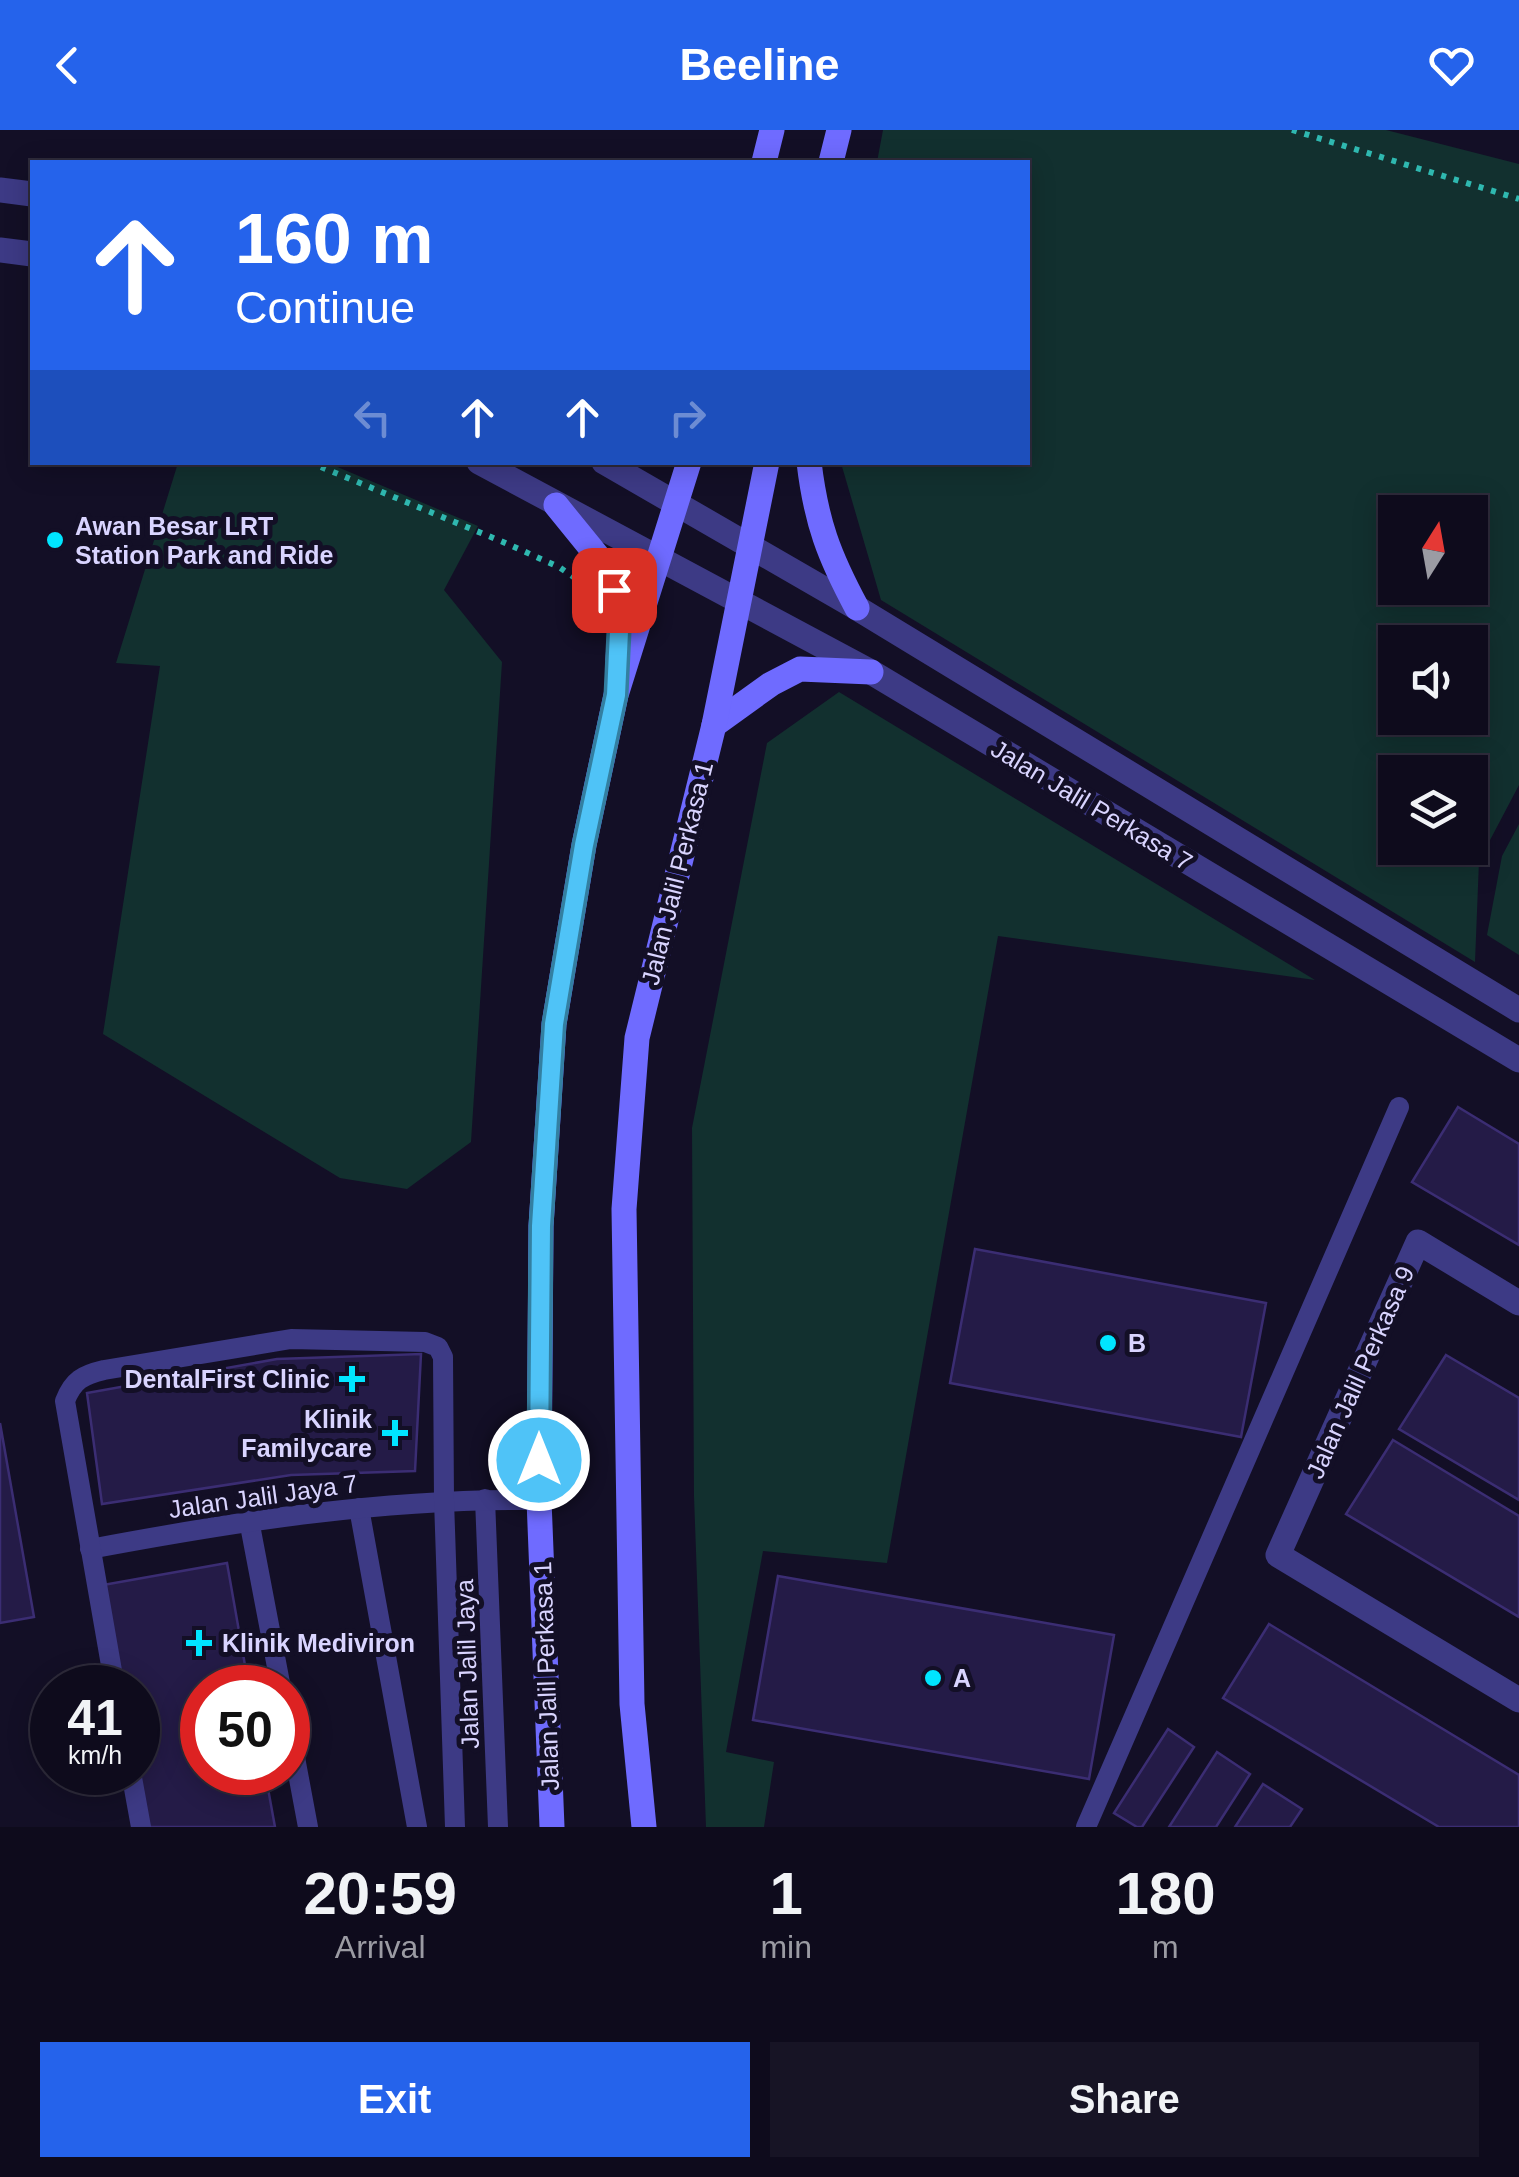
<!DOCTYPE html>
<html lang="en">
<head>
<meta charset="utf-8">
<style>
	body { margin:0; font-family:Helvetica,sans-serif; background:#171425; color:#f1f3f6; height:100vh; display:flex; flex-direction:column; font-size:38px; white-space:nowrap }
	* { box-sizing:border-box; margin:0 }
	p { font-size:32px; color:#9b9ba3 }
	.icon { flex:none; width:55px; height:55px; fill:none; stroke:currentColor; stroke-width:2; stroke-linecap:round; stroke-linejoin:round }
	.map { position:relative; height:1697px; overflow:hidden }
	.side { display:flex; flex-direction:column; background:#0e0b1c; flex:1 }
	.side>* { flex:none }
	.banner { position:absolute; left:30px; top:30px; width:1000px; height:305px; border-radius:0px; box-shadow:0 5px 25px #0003,0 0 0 2px #2e2b3b; background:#2563eb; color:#fff; overflow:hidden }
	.needle { width:65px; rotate:11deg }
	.buttons { position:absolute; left:1378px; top:365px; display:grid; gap:20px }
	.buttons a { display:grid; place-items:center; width:110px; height:110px; border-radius:0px; background:#0e0b1c; box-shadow:0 5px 25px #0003,0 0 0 2px #2e2b3b; font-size:50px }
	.speed { position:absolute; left:30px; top:1535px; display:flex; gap:20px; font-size:50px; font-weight:700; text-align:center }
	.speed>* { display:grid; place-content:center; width:130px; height:130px; border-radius:50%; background:#0e0b1c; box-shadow:0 5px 25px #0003,0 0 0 2px #2e2b3b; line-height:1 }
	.speed small { font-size:25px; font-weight:400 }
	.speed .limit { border:15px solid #d22; background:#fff; color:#111 }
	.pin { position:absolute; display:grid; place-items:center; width:85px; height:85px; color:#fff; margin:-42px; border-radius:20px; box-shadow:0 5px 15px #0006 }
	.me { position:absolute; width:110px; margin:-55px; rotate:0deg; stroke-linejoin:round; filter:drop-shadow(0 0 8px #0008) }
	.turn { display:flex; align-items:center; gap:35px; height:210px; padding:0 40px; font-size:45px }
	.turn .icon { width:130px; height:130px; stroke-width:2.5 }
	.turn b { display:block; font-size:70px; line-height:85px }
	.lanes { display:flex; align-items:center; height:95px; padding:0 40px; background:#0003; justify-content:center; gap:50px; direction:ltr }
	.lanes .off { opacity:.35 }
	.eta { display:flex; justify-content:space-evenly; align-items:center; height:170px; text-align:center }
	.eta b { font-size:60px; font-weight:700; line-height:70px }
	.action { display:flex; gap:20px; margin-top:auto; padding:20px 40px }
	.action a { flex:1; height:115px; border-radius:0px; background:#2563eb; color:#fff; font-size:40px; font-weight:700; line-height:115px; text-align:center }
	.action a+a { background:#171425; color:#f1f3f6 }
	header { display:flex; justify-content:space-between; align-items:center; height:130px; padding:0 40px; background:#2563eb; color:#fff; font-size:45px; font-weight:700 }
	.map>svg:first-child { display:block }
	.green { fill:#12302f; fill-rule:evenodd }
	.building { fill:#241b47; stroke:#3b2d73; stroke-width:2.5 }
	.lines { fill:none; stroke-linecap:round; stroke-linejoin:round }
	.path { stroke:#2fb8b0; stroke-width:6; stroke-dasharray:5 8; stroke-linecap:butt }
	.service { stroke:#3d3a85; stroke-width:20 }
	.minor { stroke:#3d3a85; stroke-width:25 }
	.tertiary { stroke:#3d3a85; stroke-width:25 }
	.secondary { stroke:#6f6bff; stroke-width:25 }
	.route-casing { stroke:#337fa1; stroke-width:25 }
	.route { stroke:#4fc3f7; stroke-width:18 }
	.poi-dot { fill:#00e5ff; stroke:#130f26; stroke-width:4 }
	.labels { text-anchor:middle; stroke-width:10; stroke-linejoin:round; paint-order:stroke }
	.poi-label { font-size:25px; font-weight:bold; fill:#d9d4ff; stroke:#130f26; text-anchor:start }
	.street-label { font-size:25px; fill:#d9d4ff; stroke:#130f26 }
</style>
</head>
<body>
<header><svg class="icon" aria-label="back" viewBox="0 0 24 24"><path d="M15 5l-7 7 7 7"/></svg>Beeline<svg class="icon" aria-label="heart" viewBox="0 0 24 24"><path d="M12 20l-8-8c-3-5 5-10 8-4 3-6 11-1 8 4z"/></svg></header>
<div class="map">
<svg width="1519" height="1697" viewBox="0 0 1519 1697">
	<rect width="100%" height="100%" fill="#130f26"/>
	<g class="green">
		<path d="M883,0H1386L1519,34V655L1479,731L1475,832L881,470L841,333L1028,332V32H877ZM1395,382H1470V458H1395ZM1395,512H1470V588H1395ZM1395,642H1470V718H1395Z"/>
		<path d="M178,333H328L478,396L444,460L502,532L471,1012L407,1059L340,1048L103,904L160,536L116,533Z"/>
		<path d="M839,562L1315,850L998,806L887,1433L763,1421L726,1622L774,1632L764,1697H706L694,1366L692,998L767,613Z"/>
		<path d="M1519,694V825L1487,805L1502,726Z"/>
	</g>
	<g class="building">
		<path d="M1458,977L1519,1014V1115L1412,1052Z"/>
		<path d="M975,1119L1266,1173L1241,1307L950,1253Z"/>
		<path d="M421,1224L415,1341L291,1345L102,1374L87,1263L277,1229Z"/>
		<path d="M1446,1225L1519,1268V1370L1399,1299Z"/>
		<path d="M0,1293L34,1487L0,1493Z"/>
		<path d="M1393,1310L1519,1386V1487L1346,1384Z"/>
		<path d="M227,1433L249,1558H202V1642H265L275,1697H147L137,1642L138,1558H121L103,1455Z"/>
		<path d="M778,1446L1114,1505L1089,1649L753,1590Z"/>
		<path d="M1269,1494L1519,1645V1697H1439L1223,1568Z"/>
		<path d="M1168,1599L1194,1617L1142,1697H1137L1114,1683Z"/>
		<path d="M1217,1622L1250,1644L1216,1697H1169Z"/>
		<path d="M1263,1654L1302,1679L1290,1697H1235Z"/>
	</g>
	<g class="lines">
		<g class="path">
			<path d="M1292,0L1519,69"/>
			<path d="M309,332L503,412L559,437L578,450"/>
		</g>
		<g class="service">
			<path d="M485,1369L498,1697"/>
			<path d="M359,1378L417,1697"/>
			<path d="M249,1390L281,1558"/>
			<path d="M90,1419C239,1391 387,1368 539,1370"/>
			<path d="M115,1558L65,1271C73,1250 83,1245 104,1240L291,1209L425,1212L438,1217L443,1227L444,1370L455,1697"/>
			<path d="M288,1590L308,1697"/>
			<path d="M131,1642L141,1697"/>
			<path d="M1086,1697L1399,977"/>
		</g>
		<path class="minor" d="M1519,1173L1418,1112L1278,1425L1519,1570"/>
		<g class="tertiary">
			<path d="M0,60L32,64"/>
			<path d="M0,120L32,124"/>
			<path d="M479,332L871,542L1519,930"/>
			<path d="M604,332L857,478L1519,880"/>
		</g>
		<g class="secondary">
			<path d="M764,32L772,0"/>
			<path d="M831,32L839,0"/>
			<path d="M809,332C816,392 829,426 857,478"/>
			<path d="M556,375L608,439L621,480L618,530"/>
			<path d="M714,595L771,554L800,539L871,542"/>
			<path d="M552,1697L539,1370L541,1096L554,894L584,715L616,565L689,332"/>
			<path d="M644,1697L632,1574L624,1079L637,908L714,595L767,332"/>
		</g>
	</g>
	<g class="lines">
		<g class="route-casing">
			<path id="route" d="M539,1330L541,1096L554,894L584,715L616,565L620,480L614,460"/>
		</g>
		<use href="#route" class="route"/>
	</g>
	<g class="poi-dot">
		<circle cx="55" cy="410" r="10"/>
		<circle cx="1108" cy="1213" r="10"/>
		<path d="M347 1234h10v10h10v10h-10v10h-10v-10h-10v-10h10z"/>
		<path d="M390 1288h10v10h10v10h-10v10h-10v-10h-10v-10h10z"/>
		<path d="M194 1498h10v10h10v10h-10v10h-10v-10h-10v-10h10z"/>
		<circle cx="933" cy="1548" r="10"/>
	</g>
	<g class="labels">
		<g class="poi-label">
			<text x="75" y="405">Awan Besar LRT<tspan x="75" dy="29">Station Park and Ride</tspan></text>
			<text x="1128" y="1222">B</text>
			<text x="330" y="1258" text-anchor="end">DentalFirst Clinic</text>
			<text x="372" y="1298" text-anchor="end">Klinik<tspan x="372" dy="29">Familycare</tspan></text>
			<text x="222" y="1522">Klinik Mediviron</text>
			<text x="953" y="1557">A</text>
		</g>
		<g class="street-label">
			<text transform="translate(1092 675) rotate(31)" y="9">Jalan Jalil Perkasa 7</text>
			<text transform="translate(677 743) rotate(-76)" y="9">Jalan Jalil Perkasa 1</text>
			<text transform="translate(1360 1242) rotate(-66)" y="9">Jalan Jalil Perkasa 9</text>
			<text transform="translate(263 1366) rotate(-8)" y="9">Jalan Jalil Jaya 7</text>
			<text transform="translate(467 1534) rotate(-92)" y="9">Jalan Jalil Jaya</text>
			<text transform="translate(546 1546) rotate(-92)" y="9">Jalan Jalil Perkasa 1</text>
		</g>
	</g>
</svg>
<div class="buttons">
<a><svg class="needle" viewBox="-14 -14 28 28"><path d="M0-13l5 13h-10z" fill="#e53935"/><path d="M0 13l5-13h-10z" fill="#9b9ba3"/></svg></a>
<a><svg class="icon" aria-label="sound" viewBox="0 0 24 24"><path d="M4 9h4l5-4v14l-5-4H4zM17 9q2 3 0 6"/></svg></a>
<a><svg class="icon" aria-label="layers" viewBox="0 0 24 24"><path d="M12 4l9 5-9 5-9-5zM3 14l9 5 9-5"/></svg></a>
</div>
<div class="speed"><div>41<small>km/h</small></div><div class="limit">50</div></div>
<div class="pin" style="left:614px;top:460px;background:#d93025"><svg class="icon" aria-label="arrive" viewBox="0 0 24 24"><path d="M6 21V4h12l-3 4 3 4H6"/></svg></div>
<svg class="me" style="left:539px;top:1330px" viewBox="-20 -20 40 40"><circle r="17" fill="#4fc3f7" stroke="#fff" stroke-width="3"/><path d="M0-11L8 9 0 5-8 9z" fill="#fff"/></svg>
<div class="banner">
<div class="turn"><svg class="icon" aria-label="ahead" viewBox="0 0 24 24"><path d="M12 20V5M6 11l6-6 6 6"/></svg><div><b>160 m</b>Continue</div></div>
<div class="lanes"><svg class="icon off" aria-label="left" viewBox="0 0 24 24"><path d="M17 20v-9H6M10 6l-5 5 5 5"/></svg><svg class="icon" aria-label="ahead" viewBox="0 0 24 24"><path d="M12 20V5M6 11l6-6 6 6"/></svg><svg class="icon" aria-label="ahead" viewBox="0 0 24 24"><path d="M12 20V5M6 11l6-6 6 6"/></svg><svg class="icon off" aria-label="right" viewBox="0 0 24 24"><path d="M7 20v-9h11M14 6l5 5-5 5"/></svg></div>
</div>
</div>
<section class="side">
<div class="eta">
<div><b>20:59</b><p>Arrival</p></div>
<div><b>1</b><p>min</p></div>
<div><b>180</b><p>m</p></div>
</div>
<div class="action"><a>Exit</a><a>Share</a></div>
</section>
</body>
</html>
